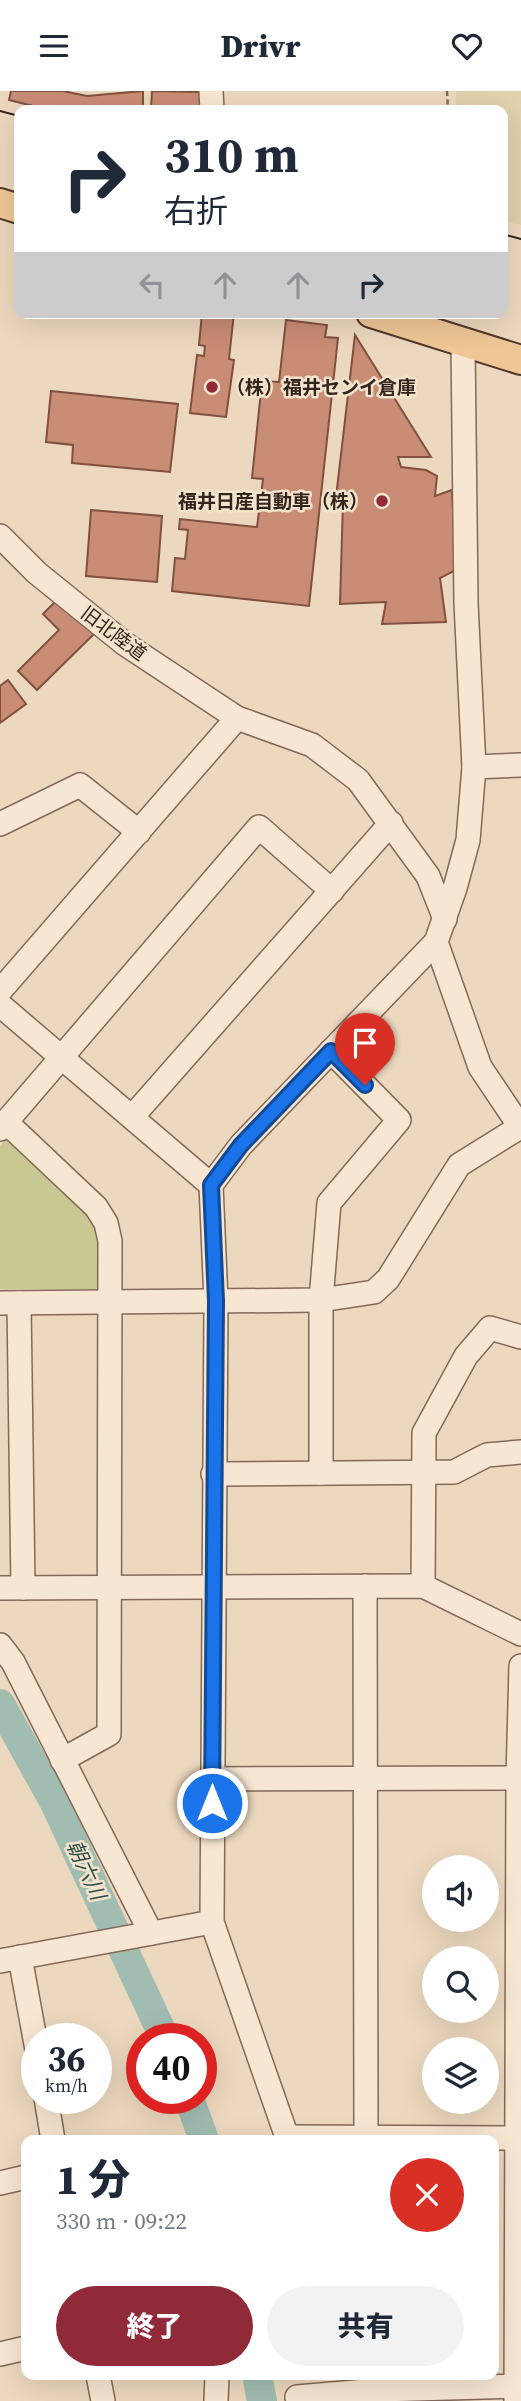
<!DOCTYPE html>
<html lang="ja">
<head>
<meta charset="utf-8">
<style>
	body { margin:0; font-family:"Source Serif 4","Noto Sans JP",serif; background:#f2f2f3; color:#1f2937; height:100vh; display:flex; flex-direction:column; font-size:26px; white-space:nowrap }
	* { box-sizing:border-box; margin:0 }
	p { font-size:23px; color:#747a83 }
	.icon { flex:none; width:38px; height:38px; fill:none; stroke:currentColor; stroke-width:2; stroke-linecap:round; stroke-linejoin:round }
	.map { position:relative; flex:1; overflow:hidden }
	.drawer { position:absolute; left:21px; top:2044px; width:478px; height:245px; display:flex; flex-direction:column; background:#fff; border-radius:14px; box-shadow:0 7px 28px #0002 }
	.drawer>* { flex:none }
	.guide { position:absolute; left:14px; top:14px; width:494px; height:214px; border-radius:14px; box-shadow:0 7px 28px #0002; background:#fff; color:#1f2937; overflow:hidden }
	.controls { position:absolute; left:422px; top:1764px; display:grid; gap:14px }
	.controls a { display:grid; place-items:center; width:77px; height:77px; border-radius:50%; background:#fff; box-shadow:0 7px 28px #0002; font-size:35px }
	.speed { position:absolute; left:21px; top:1932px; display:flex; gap:14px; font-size:35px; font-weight:700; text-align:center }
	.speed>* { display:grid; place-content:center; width:91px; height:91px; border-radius:50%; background:#fff; box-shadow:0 7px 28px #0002; line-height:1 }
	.speed small { font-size:18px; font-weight:400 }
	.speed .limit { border:10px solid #d22; background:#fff; color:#111 }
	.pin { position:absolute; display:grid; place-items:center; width:60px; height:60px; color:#fff; margin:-72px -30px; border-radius:50% 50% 50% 0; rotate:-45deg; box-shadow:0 0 7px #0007 }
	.pin .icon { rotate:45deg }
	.me { position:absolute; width:77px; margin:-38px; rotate:0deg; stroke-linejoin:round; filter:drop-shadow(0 0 5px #0008) }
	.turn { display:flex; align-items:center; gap:24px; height:147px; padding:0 35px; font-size:32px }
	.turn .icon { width:91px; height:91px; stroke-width:2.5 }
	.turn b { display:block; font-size:49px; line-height:60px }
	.lanes { display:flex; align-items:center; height:66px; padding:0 35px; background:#0003; justify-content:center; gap:35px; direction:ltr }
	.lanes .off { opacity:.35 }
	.round { display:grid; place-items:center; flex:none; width:74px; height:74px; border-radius:37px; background:#f2f2f3 }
	.head { display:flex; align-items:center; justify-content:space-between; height:119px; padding:0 35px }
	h1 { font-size:42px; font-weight:800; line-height:52px }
	.primary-button { display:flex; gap:14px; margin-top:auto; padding:14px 35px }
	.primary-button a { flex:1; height:80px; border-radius:42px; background:#902a39; color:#fff; font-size:28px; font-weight:800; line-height:80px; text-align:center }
	.primary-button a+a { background:#f2f2f3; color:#1f2937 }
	header { display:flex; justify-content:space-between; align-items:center; height:91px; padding:0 35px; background:#fff; font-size:32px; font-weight:800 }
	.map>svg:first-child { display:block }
	.farmland { fill:#e1d1ac }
	.green { fill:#c9c893 }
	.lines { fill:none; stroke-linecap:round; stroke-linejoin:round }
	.river { stroke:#a1bdb1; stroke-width:30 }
	.building { fill:#c98c75; stroke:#81503e; stroke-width:2 }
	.minor-casing { stroke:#836958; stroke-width:26 }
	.major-casing { stroke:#51382c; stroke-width:32 }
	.path { stroke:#836958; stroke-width:2.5; stroke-dasharray:5 3.5; stroke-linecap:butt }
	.minor { stroke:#f7e6d1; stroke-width:23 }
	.major { stroke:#efc796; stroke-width:28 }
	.tram { stroke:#33241c; stroke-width:2 }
	.route-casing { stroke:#114b97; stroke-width:18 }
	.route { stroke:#1a73e8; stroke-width:12 }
	.poi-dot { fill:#902a39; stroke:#f3e3cd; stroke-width:2.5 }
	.labels { text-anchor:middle; stroke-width:5; stroke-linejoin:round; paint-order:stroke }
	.poi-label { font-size:19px; font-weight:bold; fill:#33241c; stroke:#f3e3cd; text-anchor:start }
	.street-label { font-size:19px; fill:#33241c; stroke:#f3e3cd }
	.water-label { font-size:21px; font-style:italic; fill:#2b524a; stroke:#f3e3cd }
</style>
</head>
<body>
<header><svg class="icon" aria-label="menu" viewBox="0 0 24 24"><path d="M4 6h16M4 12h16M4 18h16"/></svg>Drivr<svg class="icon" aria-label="heart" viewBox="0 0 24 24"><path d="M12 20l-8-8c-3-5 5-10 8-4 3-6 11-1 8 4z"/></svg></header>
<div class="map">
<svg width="521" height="2310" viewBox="0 0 521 2310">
	<rect width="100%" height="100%" fill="#ecd8be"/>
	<path class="farmland" d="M456,0H521V134L502,130V19H456Z"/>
	<path class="green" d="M11,1041L93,1121L102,1141L103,1198H0V1055Z"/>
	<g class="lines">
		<g class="river">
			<path d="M0,1613L54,1710L165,1948"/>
			<path d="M189,2007L204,2049"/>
			<path d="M257,2284L262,2310"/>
		</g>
	</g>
	<g class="building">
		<path d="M11,0H63L87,5L143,0V19H49L9,9Z"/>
		<path d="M152,0L201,1V19H151Z"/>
		<path d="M202,222H234L229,268L234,269L226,326L190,322L197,264L204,265L205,255L199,254Z"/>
		<path d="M286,229L327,234L325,246L338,247L309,515L172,500L175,467L185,468L188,439L179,438L180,428L257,436L263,388L252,387L262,290L279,291Z"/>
		<path d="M355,244L431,366H398L401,376L426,379L437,385L435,405L452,399L456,479L440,487L446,531L382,533L386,511L340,513L343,410L336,406Z"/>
		<path d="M51,300L178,313L170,381L72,372L73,354L46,351Z"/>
		<path d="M91,419L162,425L157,491L86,485Z"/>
		<path d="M61,505L96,541L37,599L18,580L59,539L43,523Z"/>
		<path d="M8,589L26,613L0,632V595Z"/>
	</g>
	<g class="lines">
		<g class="minor-casing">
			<g id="minor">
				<path d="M211,0L212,19"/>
				<path d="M0,445L37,482L125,553L237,627L312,654L358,689L428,785L445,828"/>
				<path d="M474,676L521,674"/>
				<path d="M0,733L80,694L139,741"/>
				<path d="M436,851L480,976L521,1037"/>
				<path d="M0,900L237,627"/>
				<path d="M0,914L211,1094"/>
				<path d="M132,1026L391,732"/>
				<path d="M6,1031L96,1116L106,1132L110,1150L109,1643L62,1669"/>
				<path d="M0,1038L259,736L332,800"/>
				<path d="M0,1212L321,1209L374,1201L388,1188L459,1074L520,1036"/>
				<path d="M19,1212L23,1497"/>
				<path d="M321,1382V1209L329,1112L399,1029L331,960"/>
				<path d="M213,1383L454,1381L487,1364L521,1361"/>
				<path d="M365,1495L366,2046"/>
				<path d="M423,1495L424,1342L466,1265L490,1237L521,1246"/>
				<path d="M0,1497L423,1495L521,1543"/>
				<path d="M0,1554L13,1571L151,1842"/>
				<path d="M212,1688L521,1687"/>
				<path d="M20,1866L37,1959"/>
				<path d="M0,1870L212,1831"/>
				<path d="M46,2007L53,2049"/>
				<path d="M287,2046L517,2047"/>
				<path d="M288,2049L212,1831L216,1210L211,1094L241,1054L436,851L455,797L468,749L474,676L466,512L463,252"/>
				<path d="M0,2092L26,2086"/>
				<path d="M0,2263L26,2257"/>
				<path d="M98,2284L103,2310"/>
				<path d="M216,2310L217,2284"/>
				<path d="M298,2310L297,2306L379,2299L521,2295"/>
				<path d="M516,2310L518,1687L521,1575"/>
			</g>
		</g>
		<g class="major-casing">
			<g id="major">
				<path d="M0,112L19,118"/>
				<path d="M371,222L521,269"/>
			</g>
		</g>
		<path class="path" d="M447,0L448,19"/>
		<use href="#minor" class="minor"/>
		<use href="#major" class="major"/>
		<g class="tram">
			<path d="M0,20L19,25"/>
			<path d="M502,143L521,148"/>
		</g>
	</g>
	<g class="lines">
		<g class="route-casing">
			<path id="route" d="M212,1712L216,1210L211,1094L241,1054L331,960L365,994"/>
		</g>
		<use href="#route" class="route"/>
	</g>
	<g class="poi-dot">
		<circle cx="212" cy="296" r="7"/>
		<circle cx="382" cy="410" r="7"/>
	</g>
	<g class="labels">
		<g class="poi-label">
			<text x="226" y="303">（株）福井センイ倉庫</text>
			<text x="368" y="417" text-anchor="end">福井日産自動車（株）</text>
		</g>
		<g class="street-label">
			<text transform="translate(114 542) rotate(37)" y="7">旧北陸道</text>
		</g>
		<g class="water-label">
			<text transform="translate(86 1779) rotate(65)" y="7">朝六川</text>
		</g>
	</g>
</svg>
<div class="controls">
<a><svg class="icon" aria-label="sound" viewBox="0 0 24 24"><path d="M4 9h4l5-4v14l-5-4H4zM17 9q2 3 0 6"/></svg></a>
<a><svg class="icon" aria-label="search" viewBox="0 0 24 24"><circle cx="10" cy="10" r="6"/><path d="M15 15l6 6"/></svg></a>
<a><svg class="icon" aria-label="layers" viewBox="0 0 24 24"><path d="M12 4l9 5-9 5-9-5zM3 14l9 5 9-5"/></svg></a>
</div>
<div class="speed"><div>36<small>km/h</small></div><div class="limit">40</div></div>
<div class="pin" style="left:365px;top:994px;background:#d93025"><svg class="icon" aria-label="arrive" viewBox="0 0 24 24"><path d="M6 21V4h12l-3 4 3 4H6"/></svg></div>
<svg class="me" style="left:212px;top:1712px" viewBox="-20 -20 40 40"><circle r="17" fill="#1a73e8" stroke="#fff" stroke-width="3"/><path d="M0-11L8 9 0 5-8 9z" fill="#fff"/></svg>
<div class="guide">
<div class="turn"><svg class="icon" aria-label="right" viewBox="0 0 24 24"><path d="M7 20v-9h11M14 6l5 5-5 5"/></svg><div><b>310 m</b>右折</div></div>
<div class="lanes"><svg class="icon off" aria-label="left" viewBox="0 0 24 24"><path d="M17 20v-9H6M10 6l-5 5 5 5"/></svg><svg class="icon off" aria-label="ahead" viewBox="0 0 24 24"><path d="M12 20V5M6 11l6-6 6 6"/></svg><svg class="icon off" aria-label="ahead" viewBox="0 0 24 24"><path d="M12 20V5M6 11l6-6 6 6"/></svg><svg class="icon" aria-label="right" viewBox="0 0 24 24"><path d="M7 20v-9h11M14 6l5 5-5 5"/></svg></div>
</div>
<section class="drawer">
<div class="head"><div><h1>1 分</h1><p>330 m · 09:22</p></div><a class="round" style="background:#d93025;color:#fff"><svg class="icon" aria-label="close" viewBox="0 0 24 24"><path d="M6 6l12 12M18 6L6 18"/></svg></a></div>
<div class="primary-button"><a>終了</a><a>共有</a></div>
</section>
</div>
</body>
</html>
